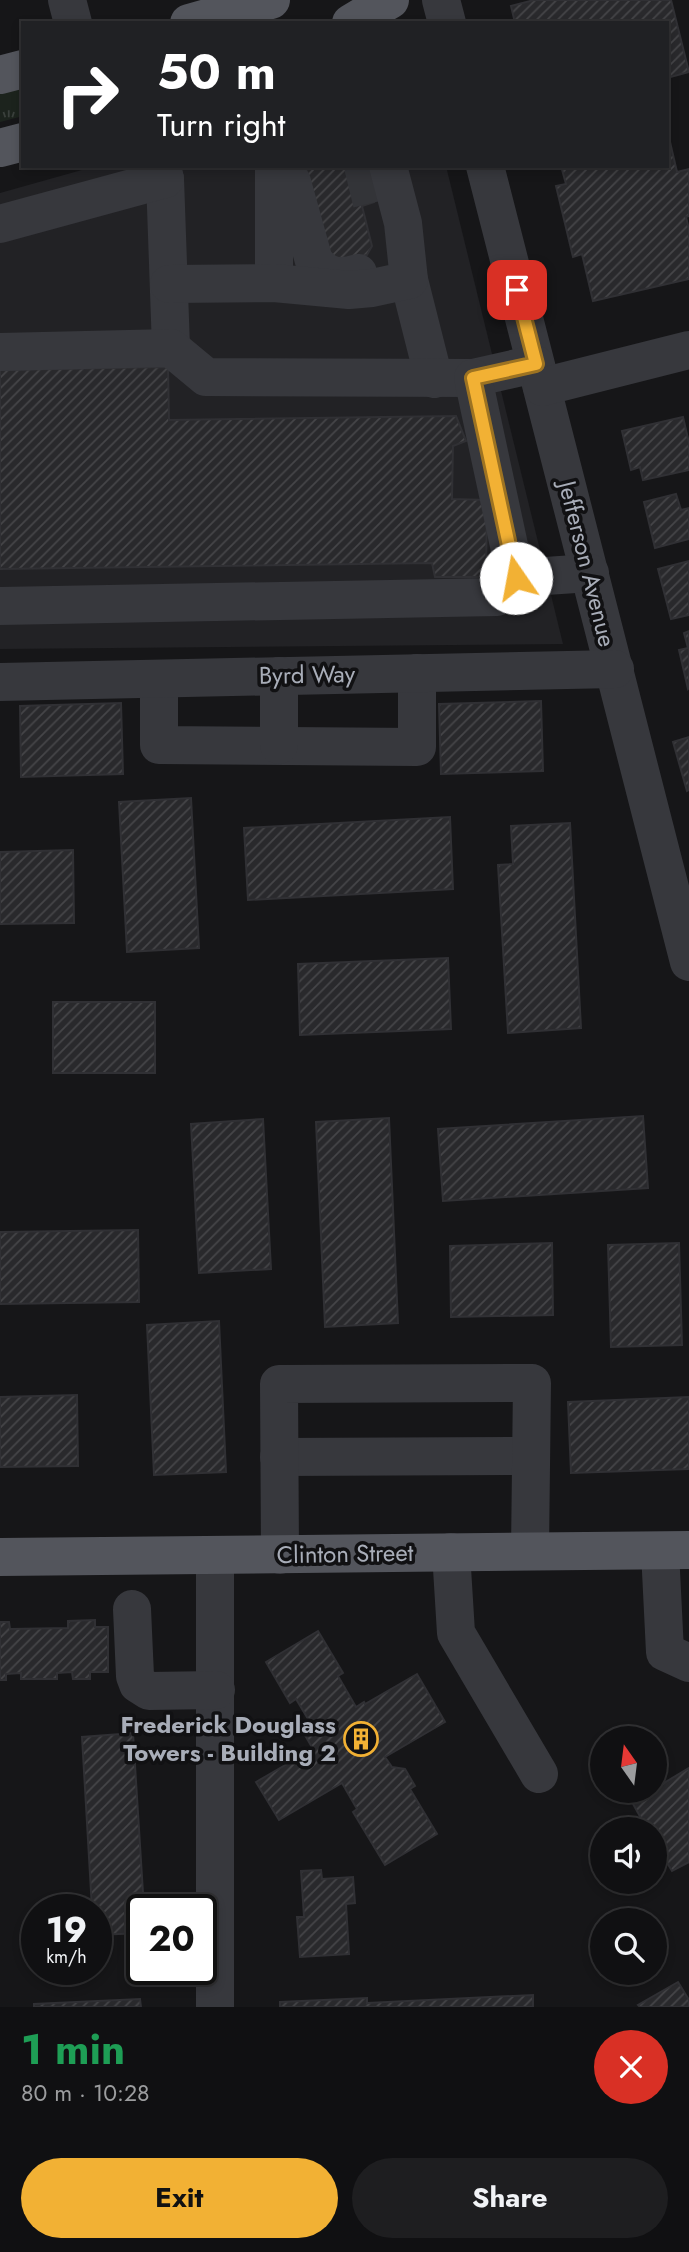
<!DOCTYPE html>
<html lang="en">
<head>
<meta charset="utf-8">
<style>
	body { margin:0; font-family:Jost,sans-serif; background:#1e1e20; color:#f1f3f6; height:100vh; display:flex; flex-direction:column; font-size:26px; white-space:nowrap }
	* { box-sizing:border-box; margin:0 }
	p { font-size:23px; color:#9c9d9f }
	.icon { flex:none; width:38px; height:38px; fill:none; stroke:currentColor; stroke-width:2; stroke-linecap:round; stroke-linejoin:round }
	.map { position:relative; height:2007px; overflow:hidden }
	.sheet { display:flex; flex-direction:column; background:#101012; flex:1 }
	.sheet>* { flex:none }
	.guide { position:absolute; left:21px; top:21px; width:648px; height:147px; border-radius:0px; box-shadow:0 4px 10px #0003,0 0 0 2px #303032; background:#202124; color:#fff; overflow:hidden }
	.needle { width:46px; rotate:346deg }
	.buttons { position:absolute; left:590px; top:1726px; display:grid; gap:14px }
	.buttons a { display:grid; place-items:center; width:77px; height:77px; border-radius:50%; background:#101012; box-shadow:0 4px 10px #0003,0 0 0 2px #303032; font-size:35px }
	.speed { position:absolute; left:21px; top:1894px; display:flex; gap:14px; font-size:35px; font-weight:700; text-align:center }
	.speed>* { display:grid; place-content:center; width:91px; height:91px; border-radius:50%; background:#101012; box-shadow:0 4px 10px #0003,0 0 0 2px #303032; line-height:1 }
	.speed small { font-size:18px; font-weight:400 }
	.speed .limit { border:4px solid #111; border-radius:10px; background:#fff; color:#111 }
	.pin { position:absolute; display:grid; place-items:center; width:60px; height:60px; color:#fff; margin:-30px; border-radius:14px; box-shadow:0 4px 10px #0006 }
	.me { position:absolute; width:77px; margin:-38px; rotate:348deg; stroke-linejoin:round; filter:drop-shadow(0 0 5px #0008) }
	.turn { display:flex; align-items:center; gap:24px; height:147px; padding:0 21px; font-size:32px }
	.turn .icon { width:91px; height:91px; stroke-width:2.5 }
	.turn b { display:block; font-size:49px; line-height:60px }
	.round { display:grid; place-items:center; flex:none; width:74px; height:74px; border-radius:37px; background:#1e1e20 }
	.head { display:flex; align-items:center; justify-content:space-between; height:119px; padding:0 21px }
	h1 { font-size:42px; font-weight:700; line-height:52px; color:#1e9e55 }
	.primary-button { display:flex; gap:14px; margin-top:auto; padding:14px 21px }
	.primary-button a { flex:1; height:80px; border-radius:42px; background:#f2b134; color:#111; font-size:28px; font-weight:700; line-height:80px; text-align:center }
	.primary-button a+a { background:#1e1e20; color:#f1f3f6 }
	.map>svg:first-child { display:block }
	.built { fill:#222225 }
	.grass { fill:url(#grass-tufts) }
	.building { fill:url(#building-hatch); stroke:#303034; stroke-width:2 }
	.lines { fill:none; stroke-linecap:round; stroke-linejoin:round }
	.minor-tunnel { stroke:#333438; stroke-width:38; stroke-dasharray:38 19; stroke-linecap:butt }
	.minor { stroke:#37383d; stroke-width:38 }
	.major { stroke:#53555c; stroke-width:38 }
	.route-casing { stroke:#9d7322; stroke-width:18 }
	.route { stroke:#f2b134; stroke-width:12 }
	.labels { text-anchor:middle; stroke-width:7; stroke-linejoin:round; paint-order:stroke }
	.street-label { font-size:24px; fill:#a8adb8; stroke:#111113 }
	.poi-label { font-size:24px; font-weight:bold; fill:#a8adb8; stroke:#111113; text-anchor:end }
</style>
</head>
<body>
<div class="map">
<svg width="689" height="2007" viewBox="0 0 689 2007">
	<defs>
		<pattern id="grass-tufts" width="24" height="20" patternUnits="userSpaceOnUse" patternTransform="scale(1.75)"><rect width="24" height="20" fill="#1c231d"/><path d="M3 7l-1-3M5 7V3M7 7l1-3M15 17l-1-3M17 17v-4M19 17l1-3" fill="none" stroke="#3a403c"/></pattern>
		<pattern id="building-hatch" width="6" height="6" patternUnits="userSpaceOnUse" patternTransform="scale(1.75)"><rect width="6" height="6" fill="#29292c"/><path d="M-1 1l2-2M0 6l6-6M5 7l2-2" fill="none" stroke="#454548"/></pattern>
	</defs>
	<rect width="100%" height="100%" fill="#161618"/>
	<path class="built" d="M96,166H446L563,644L0,649V193Z"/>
	<path class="grass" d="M23,81V116L0,122V88Z"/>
	<g class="building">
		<path d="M534,0H671L689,72L667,78V23H515L511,6Z"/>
		<path d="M667,129L677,172L689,169V216L686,217L689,229V279L593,301L582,254L573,257L556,186L566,184L561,166H667Z"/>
		<path d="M321,166H365L374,202L362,206L372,246L367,255L329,264L297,172Z"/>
		<path d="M168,367L169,420L456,416L466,441L453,446L452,499L487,500L486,577H435L432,563L0,569V370Z"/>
		<path d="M683,417L689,443V470L643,480L640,467L631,470L622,431Z"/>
		<path d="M676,494L681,510L689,508V539L655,548L644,502Z"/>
		<path d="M689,561V615L671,619L658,569Z"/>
		<path d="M689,631V688L688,689L679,650L688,648L684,633Z"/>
		<path d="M541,701L543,771L441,774L439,704Z"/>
		<path d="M121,703L123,774L21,777L20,706Z"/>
		<path d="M689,737V790L687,791L673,742Z"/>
		<path d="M191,798L199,948L127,952L119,802Z"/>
		<path d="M450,817L453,889L248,900L244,828Z"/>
		<path d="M570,823L581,1028L508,1033L498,865L513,864L511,826Z"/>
		<path d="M73,850L74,923L0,924V852Z"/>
		<path d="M448,958L451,1029L300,1035L298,964Z"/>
		<rect x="53" y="1002" width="102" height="71"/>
		<path d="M643,1116L648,1188L443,1201L438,1129Z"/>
		<path d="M389,1118L398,1323L325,1327L316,1122Z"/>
		<path d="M263,1119L271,1269L199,1273L191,1124Z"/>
		<path d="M138,1230L139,1302L0,1304V1232Z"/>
		<path d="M552,1243L553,1315L451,1317L450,1246Z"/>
		<path d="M679,1243L682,1345L611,1347L608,1245Z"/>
		<path d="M219,1321L226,1472L154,1475L147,1325Z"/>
		<path d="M77,1395L78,1466L0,1467V1397Z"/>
		<path d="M689,1397V1469L571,1473L568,1402Z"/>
		<path d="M95,1620V1627H108V1672H90V1679H73L72,1672L57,1673V1679H21V1673L6,1674V1680H0V1622H9L10,1629L68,1628V1621Z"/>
		<path d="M318,1631L343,1673L338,1676L356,1707L364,1702L365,1704L417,1674L445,1722L385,1757L392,1767L405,1769L415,1786L410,1789L437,1834L385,1865L353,1812L357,1809L342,1783L279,1820L256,1782L313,1749L302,1730L311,1724L296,1699L290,1703L266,1662Z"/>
		<path d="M133,1733L144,1909H142V1933L96,1935V1909H92L82,1737Z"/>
		<path d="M689,1768V1862L672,1871L654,1841V1829H647L632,1802Z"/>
		<path d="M321,1870L322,1879L353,1877L355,1903L346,1904L349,1954L300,1957L297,1917H304L301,1871Z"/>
		<path d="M678,1982L689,2000V2007H640L638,2005Z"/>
		<path d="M533,1995V2007H280V2002L367,1998V2003Z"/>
		<path d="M140,1999L141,2007H34V2004Z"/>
	</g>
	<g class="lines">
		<path class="minor-tunnel" d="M363,166L372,203"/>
		<g class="minor">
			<path d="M67,0L73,23"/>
			<path d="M441,0L447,23"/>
			<path d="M281,166L292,182L314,261C326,277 340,279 358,273"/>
			<path d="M485,166L689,962"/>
			<path d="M274,168V283"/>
			<path d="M165,179L171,348"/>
			<path d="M0,224L165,179L162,166"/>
			<path d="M409,280L434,379"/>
			<path d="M169,284L274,283L349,290L372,288L409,280L403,223L388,166"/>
			<path d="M0,352L171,348L206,377L473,378L535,364"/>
			<path d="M473,378L516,578L590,573"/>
			<path d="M542,387L689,350"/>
			<path d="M0,606L497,597L516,578"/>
			<path d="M159,679V745L417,747V673"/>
			<path d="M0,682L615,669"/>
			<path d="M279,745V676"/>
			<path d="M279,1457L531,1456"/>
			<path d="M660,1551L665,1652L689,1663"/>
			<path d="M451,1552L456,1633L539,1774"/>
			<path d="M215,1555V2007"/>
			<path d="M280,1555L279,1384L532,1383L530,1550"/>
			<path d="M132,1609L135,1676L138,1684L149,1691L216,1690"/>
		</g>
		<g class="major">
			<path d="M189,23L271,0"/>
			<path d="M351,23L390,0"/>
			<path d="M0,75L23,69"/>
			<path d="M0,148L23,142"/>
			<path d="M0,1557L689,1550"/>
		</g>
	</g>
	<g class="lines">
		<g class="route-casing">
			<path id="route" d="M516,578L473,378L536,364L517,290"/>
		</g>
		<use href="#route" class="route"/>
	</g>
	<defs>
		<g id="building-ring" transform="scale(1.75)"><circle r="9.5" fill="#111113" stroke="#f2b134" stroke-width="1.5"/><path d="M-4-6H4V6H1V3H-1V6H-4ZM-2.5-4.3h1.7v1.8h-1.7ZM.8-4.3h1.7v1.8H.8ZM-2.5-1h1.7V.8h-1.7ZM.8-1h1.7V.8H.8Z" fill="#f2b134"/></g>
	</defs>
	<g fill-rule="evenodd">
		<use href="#building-ring" x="361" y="1739"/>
	</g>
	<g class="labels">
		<g class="street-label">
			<text transform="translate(587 564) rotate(76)" y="8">Jefferson Avenue</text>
			<text transform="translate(307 675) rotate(-1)" y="8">Byrd Way</text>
			<text transform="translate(345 1554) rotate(-1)" y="8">Clinton Street</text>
		</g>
		<g class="poi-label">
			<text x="336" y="1733">Frederick Douglass<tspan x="336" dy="28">Towers - Building 2</tspan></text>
		</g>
	</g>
</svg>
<div class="buttons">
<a><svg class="needle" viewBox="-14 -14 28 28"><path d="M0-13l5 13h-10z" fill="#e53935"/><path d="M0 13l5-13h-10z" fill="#9c9d9f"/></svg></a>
<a><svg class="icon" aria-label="sound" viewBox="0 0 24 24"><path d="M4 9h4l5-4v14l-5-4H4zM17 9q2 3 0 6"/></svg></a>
<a><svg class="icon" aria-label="search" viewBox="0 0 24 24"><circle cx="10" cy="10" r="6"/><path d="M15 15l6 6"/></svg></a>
</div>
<div class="speed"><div>19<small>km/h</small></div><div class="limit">20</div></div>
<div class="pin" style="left:517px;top:290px;background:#d93025"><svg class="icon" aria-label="arrive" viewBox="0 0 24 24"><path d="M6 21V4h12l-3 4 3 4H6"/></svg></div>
<svg class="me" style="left:516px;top:578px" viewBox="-20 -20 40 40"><circle r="19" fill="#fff"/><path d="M0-13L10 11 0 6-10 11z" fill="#f2b134"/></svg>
<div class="guide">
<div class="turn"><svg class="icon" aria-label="right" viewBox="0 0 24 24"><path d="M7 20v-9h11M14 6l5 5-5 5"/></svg><div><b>50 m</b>Turn right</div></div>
</div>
</div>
<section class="sheet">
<div class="head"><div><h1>1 min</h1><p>80 m · 10:28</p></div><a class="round" style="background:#d93025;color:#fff"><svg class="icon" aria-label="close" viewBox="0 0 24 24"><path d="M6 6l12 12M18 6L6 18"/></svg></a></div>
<div class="primary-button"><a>Exit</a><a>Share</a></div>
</section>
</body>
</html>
